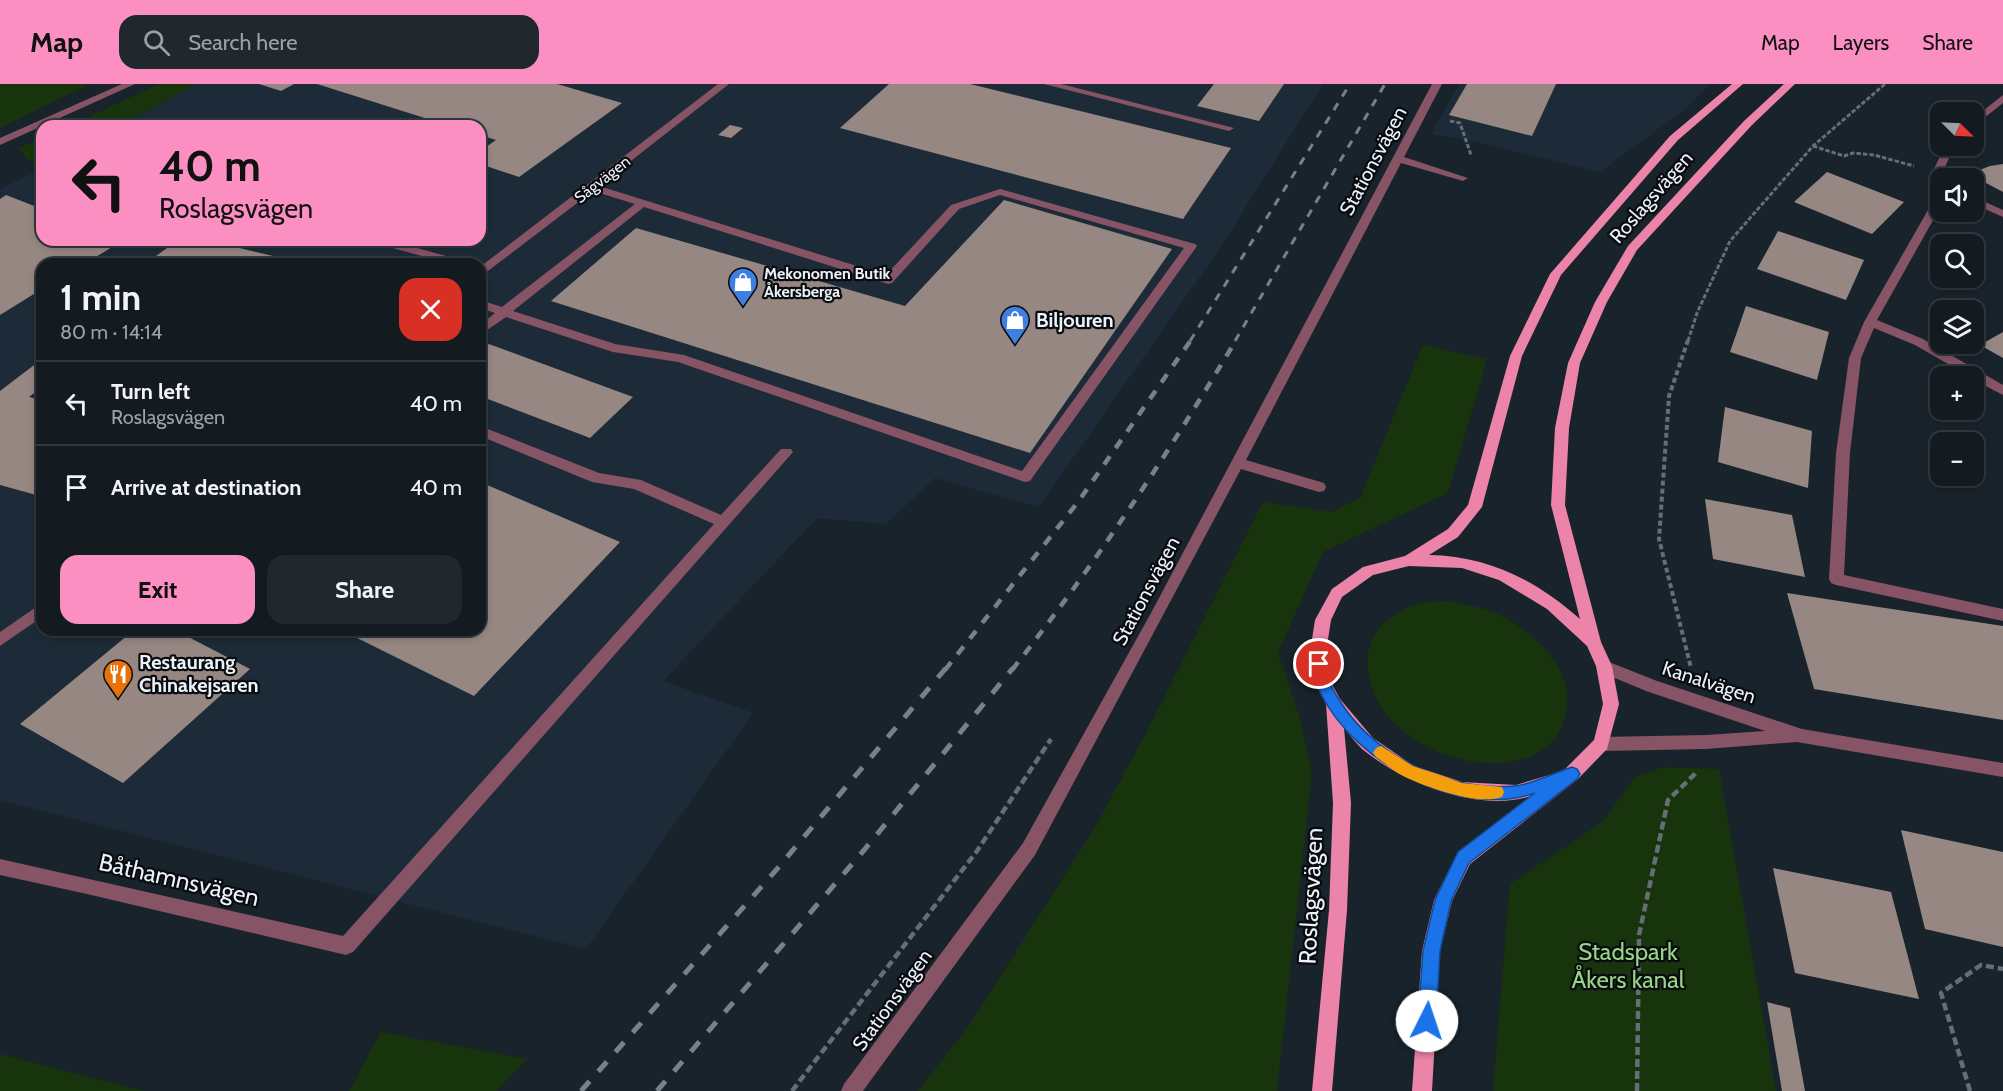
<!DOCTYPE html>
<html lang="en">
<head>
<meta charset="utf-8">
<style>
	body { margin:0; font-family:Cabin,sans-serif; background:#20272d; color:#f1f3f6; height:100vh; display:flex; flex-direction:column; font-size:22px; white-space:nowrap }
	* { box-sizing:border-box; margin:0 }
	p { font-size:20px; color:#9da1a5 }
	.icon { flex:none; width:33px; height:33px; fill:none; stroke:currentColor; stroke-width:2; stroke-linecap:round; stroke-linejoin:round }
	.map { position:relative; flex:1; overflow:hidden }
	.details { position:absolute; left:36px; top:174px; width:450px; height:378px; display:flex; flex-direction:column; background:#131a20; border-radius:18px; box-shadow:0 3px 9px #0003,0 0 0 2px #32383e }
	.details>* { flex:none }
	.hud { position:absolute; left:36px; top:36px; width:450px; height:126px; border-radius:18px; box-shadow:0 3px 9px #0003,0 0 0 2px #32383e; background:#fc8fc2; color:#111; overflow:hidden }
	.needle { width:39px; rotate:114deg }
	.controls { position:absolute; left:1930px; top:18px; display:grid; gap:12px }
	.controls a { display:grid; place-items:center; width:54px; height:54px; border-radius:12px; background:#131a20; box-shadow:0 3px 9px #0003,0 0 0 2px #32383e; font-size:30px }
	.pin { position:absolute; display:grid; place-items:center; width:51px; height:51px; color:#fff; margin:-26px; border:3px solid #fff; border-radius:50%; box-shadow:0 2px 6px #0007 }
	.me { position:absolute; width:66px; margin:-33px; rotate:4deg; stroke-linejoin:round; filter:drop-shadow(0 0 4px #0008) }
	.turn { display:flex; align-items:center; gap:21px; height:126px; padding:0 24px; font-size:27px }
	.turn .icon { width:78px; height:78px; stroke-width:2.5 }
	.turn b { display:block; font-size:42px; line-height:51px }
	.round { display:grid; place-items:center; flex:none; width:63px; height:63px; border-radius:18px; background:#20272d }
	.summary { display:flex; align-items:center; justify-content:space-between; height:102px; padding:0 24px }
	h1 { font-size:36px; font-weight:700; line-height:45px }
	.button { display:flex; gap:12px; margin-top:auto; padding:12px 24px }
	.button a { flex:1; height:69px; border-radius:18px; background:#fc8fc2; color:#111; font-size:24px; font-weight:700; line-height:69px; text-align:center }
	.button a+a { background:#20272d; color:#f1f3f6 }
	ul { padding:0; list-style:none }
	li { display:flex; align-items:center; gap:18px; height:84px; padding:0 24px; border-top:2px solid #32383e }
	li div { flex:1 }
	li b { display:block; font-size:22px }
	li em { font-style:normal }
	header { display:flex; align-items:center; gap:36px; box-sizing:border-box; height:84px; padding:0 30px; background:#fc8fc2; color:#111 }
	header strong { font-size:28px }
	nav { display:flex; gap:33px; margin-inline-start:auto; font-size:21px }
	.search { width:420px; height:54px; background:#20272d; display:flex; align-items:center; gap:15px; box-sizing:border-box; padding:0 21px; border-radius:18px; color:#9da1a5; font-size:22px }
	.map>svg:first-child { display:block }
	.built { fill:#1d2b38; fill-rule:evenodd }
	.green { fill:#17340d }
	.building { fill:#968782 }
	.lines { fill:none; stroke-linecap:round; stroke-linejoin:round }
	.path-far2 { stroke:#656e75; stroke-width:3; stroke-dasharray:4.5 2; stroke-linecap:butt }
	.path-far1 { stroke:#656e75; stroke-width:4; stroke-dasharray:5 3; stroke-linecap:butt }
	.path { stroke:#656e75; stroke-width:4.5; stroke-dasharray:8 4; stroke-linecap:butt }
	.minor { fill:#865464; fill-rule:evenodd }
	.major { fill:#ec83a8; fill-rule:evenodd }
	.rail-far2 { stroke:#788188; stroke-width:3; stroke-dasharray:8 8; stroke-linecap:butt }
	.rail-far1 { stroke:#788188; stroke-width:4.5; stroke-dasharray:10 10; stroke-linecap:butt }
	.rail { stroke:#788188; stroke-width:5; stroke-dasharray:13 13; stroke-linecap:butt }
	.route { fill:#1a73e8; stroke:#114b97; stroke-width:1.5 }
	.slow { fill:#f59e0b }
	.labels { text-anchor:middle; stroke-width:4.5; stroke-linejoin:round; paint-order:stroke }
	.far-street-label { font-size:16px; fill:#ecf2f8; stroke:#080b0f }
	.far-poi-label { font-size:16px; font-weight:bold; fill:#ecf2f8; stroke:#080b0f; text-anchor:start }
	.street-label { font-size:20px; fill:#ecf2f8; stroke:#080b0f }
	.poi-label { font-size:20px; font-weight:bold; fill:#ecf2f8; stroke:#080b0f; text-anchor:start }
	.near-street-label { font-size:24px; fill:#ecf2f8; stroke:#080b0f }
	.near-park-label { font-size:24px; fill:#96d583; stroke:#080b0f }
</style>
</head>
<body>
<header>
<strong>Map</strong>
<div class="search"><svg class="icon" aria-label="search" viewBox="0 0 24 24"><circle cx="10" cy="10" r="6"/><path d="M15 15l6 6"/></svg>Search here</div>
<nav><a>Map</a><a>Layers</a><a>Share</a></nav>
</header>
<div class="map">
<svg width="2003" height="1007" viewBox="0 0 2003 1007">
	<rect width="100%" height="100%" fill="#19232b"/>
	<g class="built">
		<path d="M196,0H1323L1222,161L1039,423L935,394L886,440L817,434L663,597L753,629L586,865L0,716V105L42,84V156H480V42H119ZM42,180H480V546H42Z"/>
		<path d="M1459,0H1710L1690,21L1600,88L1472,57L1431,50Z"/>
	</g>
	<g class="green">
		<path d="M0,0H90L0,44Z"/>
		<path d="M159,0H196L119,42H69Z"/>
		<path d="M42,54V84L38,87L18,64Z"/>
		<path d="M1423,261L1487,275L1448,409L1323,468L1278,568L1300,634L1312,690L1277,1007H918L970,940L1094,745L1145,651L1263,418L1331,428L1360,414Z"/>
		<path d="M1445,517C1467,521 1491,524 1510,536C1527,547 1542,560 1554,576C1576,606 1571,652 1536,670C1529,674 1518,676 1510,678C1502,680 1494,679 1487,679C1458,678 1430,667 1407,650C1358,613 1348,545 1414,521C1423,518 1435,518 1445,517Z"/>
		<path d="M1663,683L1719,685L1776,1007H1493L1510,800L1604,737L1634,693Z"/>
		<path d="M381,948L527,975L497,1007H349Z"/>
		<path d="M0,970L144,1007H0Z"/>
	</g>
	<g class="building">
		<path d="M259,0H294L281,7Z"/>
		<path d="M317,0H557L622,19L519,93L480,80V67L496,56L480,51V42H450Z"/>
		<path d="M889,0H970L1231,64L1183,135L840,44Z"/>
		<path d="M1214,0H1284L1259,37L1197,22Z"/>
		<path d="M1467,0H1556L1532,52L1449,31Z"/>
		<path d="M730,41L743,44L731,54L718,51Z"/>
		<path d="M2003,80V108L1969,90L1990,82Z"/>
		<path d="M1827,88L1904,118L1872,150L1794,118Z"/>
		<path d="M6,111L42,125V156H124L84,180H42V205L0,231V115Z"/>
		<path d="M1004,116L1172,165L1030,369L551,217L636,144L905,222Z"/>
		<path d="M1778,147L1864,176L1846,216L1757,185Z"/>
		<path d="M178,156H207L273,172L263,180H145Z"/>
		<path d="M1746,222L1829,248L1817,296L1730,268Z"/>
		<path d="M2003,248V274L1980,261Z"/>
		<path d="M489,260L633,313L590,354L480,312V267Z"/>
		<path d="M42,275V303L29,313L42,316L40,412L0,401V307Z"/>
		<path d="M1725,323L1812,347L1808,404L1718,378Z"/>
		<path d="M480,398L620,458L474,612L341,546H480Z"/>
		<path d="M1705,415L1792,431L1805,493L1713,475Z"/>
		<path d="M1787,509L2003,542V636L1814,605Z"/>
		<path d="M134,546H175L250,585L123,699L20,640Z"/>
		<path d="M1901,746L2003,768V863L1925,845Z"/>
		<path d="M1773,784L1891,808L1919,915L1795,889Z"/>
		<path d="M1767,918L1790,924L1805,1007H1782Z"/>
	</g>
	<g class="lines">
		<g class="path-far2">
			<path d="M1450,37L1460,39L1471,71"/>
			<path d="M1813,62L1844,72L1853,69L1874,71L1914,82"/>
			<path d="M1688,257L1697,229L1730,157L1813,62L1885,0"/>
		</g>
		<path class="path-far1" d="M1688,256L1669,312L1659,455L1691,584"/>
		<g class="path">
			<path d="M792,1007L977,767L1051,655"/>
			<path d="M1637,1007L1639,851L1668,716L1696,689"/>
			<path d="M1970,1007L1941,909L1981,881L2003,885"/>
		</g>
		<g class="minor">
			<path d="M122,0H135L0,61V54Z"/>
			<path d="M718,0H729L599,102L886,191L951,121L1000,105L1195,160L1197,162L1030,397L1025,398L678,278L613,268L506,233L480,251V241L495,229L480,224V216L502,223L635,120L593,107L480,193V183ZM1000,111L1184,164L1022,387L684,271L615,260L513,227L644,123L888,200L892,199L959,125Z"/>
			<path d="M1044,0H1061L1234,44L1229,47Z"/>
			<path d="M1432,0H1442L1404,73L1468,94L1463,97L1401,79L1246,376L1324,399L1326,403L1324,407L1319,408L1241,385L1035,771L863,1007H841L844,1000L1023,759L1151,529Z"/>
			<path d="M2003,11V19L1974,42V34Z"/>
			<path d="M1945,62H1955L1943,87L1949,94H1941V96L1933,87Z"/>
			<path d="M1941,109V122L1877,236L1923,255L2003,301V311L1974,296V292H1969L1915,261L1874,244L1861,274L1850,369L1844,491L2003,525V537L1836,501L1831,499L1829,495L1836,369L1849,274L1864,238L1936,112Z"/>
			<path d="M1974,113L2003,126V133L1974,120Z"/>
			<path d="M369,156H388L468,178L470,180H451L371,158Z"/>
			<path d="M480,342L599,389L641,396L721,431L781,365H791L793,368L353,868L346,871L87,810L0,791V775L343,852L714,440L634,405L592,398L480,352Z"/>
			<path d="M42,519V533L0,562V548Z"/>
			<path d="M1604,576L1657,597L1802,645L2003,679V693L1797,658L1706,665L1601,667L1595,665L1593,660L1595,655L1601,653L1706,651L1765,647L1646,607L1598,587L1596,582L1598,577Z"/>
		</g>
		<path class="major" d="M1732,0H1743L1678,56L1561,191L1522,272L1482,423L1458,453L1429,471C1488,472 1536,496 1580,535L1551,421L1555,344L1568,279L1595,218L1628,162L1744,37L1784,0H1795L1752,41L1637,166L1607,218L1580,279L1569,344L1565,421L1601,558L1612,582L1619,620L1607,665L1578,695L1470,780L1452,817L1440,867L1432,1007H1412L1422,867L1434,816L1458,768L1531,712C1479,729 1403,699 1362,665C1356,659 1350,651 1344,644L1351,719L1347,826L1332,1007H1312L1329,826L1333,719L1326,620L1312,593L1310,568L1315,536L1332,505L1363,483L1405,472L1448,445L1468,421L1510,272L1550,190L1670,52ZM1409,482L1462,484L1499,496L1547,525L1587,562L1596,582L1603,620L1594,656L1563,687L1516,701L1462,698L1414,682L1373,654L1340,615L1328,593L1326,568L1331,536L1342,513L1373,491Z"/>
		<g class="rail-far2">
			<path d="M1190,257L1350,0"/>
			<path d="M1235,257L1385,0"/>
		</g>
		<g class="rail-far1">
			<path d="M945,586L1078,418L1191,256"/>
			<path d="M1012,586C1094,482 1168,370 1236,256"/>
		</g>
		<g class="rail">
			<path d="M581,1007L777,785L946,584"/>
			<path d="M657,1007L865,765L1013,584"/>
		</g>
	</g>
	<path class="route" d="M1319,574L1324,576C1327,582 1326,588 1328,594C1330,600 1334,608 1338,614C1373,672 1448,708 1515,702C1533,700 1554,689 1572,683L1577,685L1580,690L1577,695L1469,779L1451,817L1440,867L1436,937L1433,943L1427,946L1420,943L1418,937L1423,867L1435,816L1458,768L1535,709C1459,735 1356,680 1321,610C1316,600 1308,588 1314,576Z"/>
	<path class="slow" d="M1381,662L1413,682L1462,699L1502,703L1504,708L1502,713C1477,722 1426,703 1403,692C1393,687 1385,679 1376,673L1373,669L1376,664Z"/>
	<defs>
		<g id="shop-pin" transform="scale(1.5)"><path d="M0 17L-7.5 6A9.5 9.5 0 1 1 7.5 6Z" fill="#3f7fe0" stroke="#080b0f"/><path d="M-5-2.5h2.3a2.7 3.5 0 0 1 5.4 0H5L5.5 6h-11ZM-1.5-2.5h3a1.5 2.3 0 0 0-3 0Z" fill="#fff"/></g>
		<g id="restaurant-pin" transform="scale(1.5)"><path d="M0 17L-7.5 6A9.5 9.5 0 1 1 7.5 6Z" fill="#e8710a" stroke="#080b0f"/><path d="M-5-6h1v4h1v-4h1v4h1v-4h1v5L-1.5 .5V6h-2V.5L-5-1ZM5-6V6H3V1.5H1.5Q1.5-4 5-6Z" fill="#fff"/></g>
	</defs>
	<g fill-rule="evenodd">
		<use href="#shop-pin" x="743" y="198"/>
		<use href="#shop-pin" x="1015" y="236"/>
		<use href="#restaurant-pin" x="118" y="590"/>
	</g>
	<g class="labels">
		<g class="far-street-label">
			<text transform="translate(602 95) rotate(-38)" y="6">Sågvägen</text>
		</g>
		<g class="far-poi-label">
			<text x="764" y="195">Mekonomen Butik<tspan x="764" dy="18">Åkersberga</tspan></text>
		</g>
		<g class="street-label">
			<text transform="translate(1373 77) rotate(-62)" y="7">Stationsvägen</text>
			<text transform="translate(1651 113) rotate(-49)" y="7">Roslagsvägen</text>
			<text transform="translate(1146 507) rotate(-62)" y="7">Stationsvägen</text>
			<text transform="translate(1709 598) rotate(18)" y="7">Kanalvägen</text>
			<text transform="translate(892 916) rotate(-54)" y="7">Stationsvägen</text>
		</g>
		<g class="poi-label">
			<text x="1036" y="243">Biljouren</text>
			<text x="139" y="585">Restaurang<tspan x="139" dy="23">Chinakejsaren</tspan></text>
		</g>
		<g class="near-street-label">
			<text transform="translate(179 796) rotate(13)" y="8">Båthamnsvägen</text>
			<text transform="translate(1311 812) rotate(-87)" y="8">Roslagsvägen</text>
		</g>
		<g class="near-park-label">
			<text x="1628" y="876">Stadspark<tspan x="1628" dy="28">Åkers kanal</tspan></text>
		</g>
	</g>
</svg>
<div class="controls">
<a><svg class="needle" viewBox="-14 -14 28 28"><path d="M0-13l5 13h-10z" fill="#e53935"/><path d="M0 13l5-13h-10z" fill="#9da1a5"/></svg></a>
<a><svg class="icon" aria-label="sound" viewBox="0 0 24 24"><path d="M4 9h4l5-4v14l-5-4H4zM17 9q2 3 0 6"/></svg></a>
<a><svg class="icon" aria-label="search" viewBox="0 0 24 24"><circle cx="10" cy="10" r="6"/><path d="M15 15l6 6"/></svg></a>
<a><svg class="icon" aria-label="layers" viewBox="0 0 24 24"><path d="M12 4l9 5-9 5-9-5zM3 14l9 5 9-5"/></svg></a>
<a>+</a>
<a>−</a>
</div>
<div class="pin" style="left:1319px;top:580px;background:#d93025"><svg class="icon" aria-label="arrive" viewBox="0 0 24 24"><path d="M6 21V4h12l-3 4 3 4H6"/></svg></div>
<svg class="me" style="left:1427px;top:937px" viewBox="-20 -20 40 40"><circle r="19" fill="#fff"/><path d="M0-13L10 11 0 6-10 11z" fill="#1a73e8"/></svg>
<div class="hud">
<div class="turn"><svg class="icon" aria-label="left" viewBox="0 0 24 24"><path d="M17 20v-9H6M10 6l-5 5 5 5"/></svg><div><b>40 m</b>Roslagsvägen</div></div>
</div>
<section class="details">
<div class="summary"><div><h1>1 min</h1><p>80 m · 14:14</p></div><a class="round" style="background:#d93025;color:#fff"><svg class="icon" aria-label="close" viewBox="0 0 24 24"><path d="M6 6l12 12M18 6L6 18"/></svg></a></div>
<ul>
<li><svg class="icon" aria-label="left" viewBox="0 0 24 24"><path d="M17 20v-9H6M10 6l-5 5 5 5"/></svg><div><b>Turn left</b><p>Roslagsvägen</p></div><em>40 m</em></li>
<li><svg class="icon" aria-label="arrive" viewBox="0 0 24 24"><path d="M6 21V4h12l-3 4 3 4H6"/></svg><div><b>Arrive at destination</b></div><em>40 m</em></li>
</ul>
<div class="button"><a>Exit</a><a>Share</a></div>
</section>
</div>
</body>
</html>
